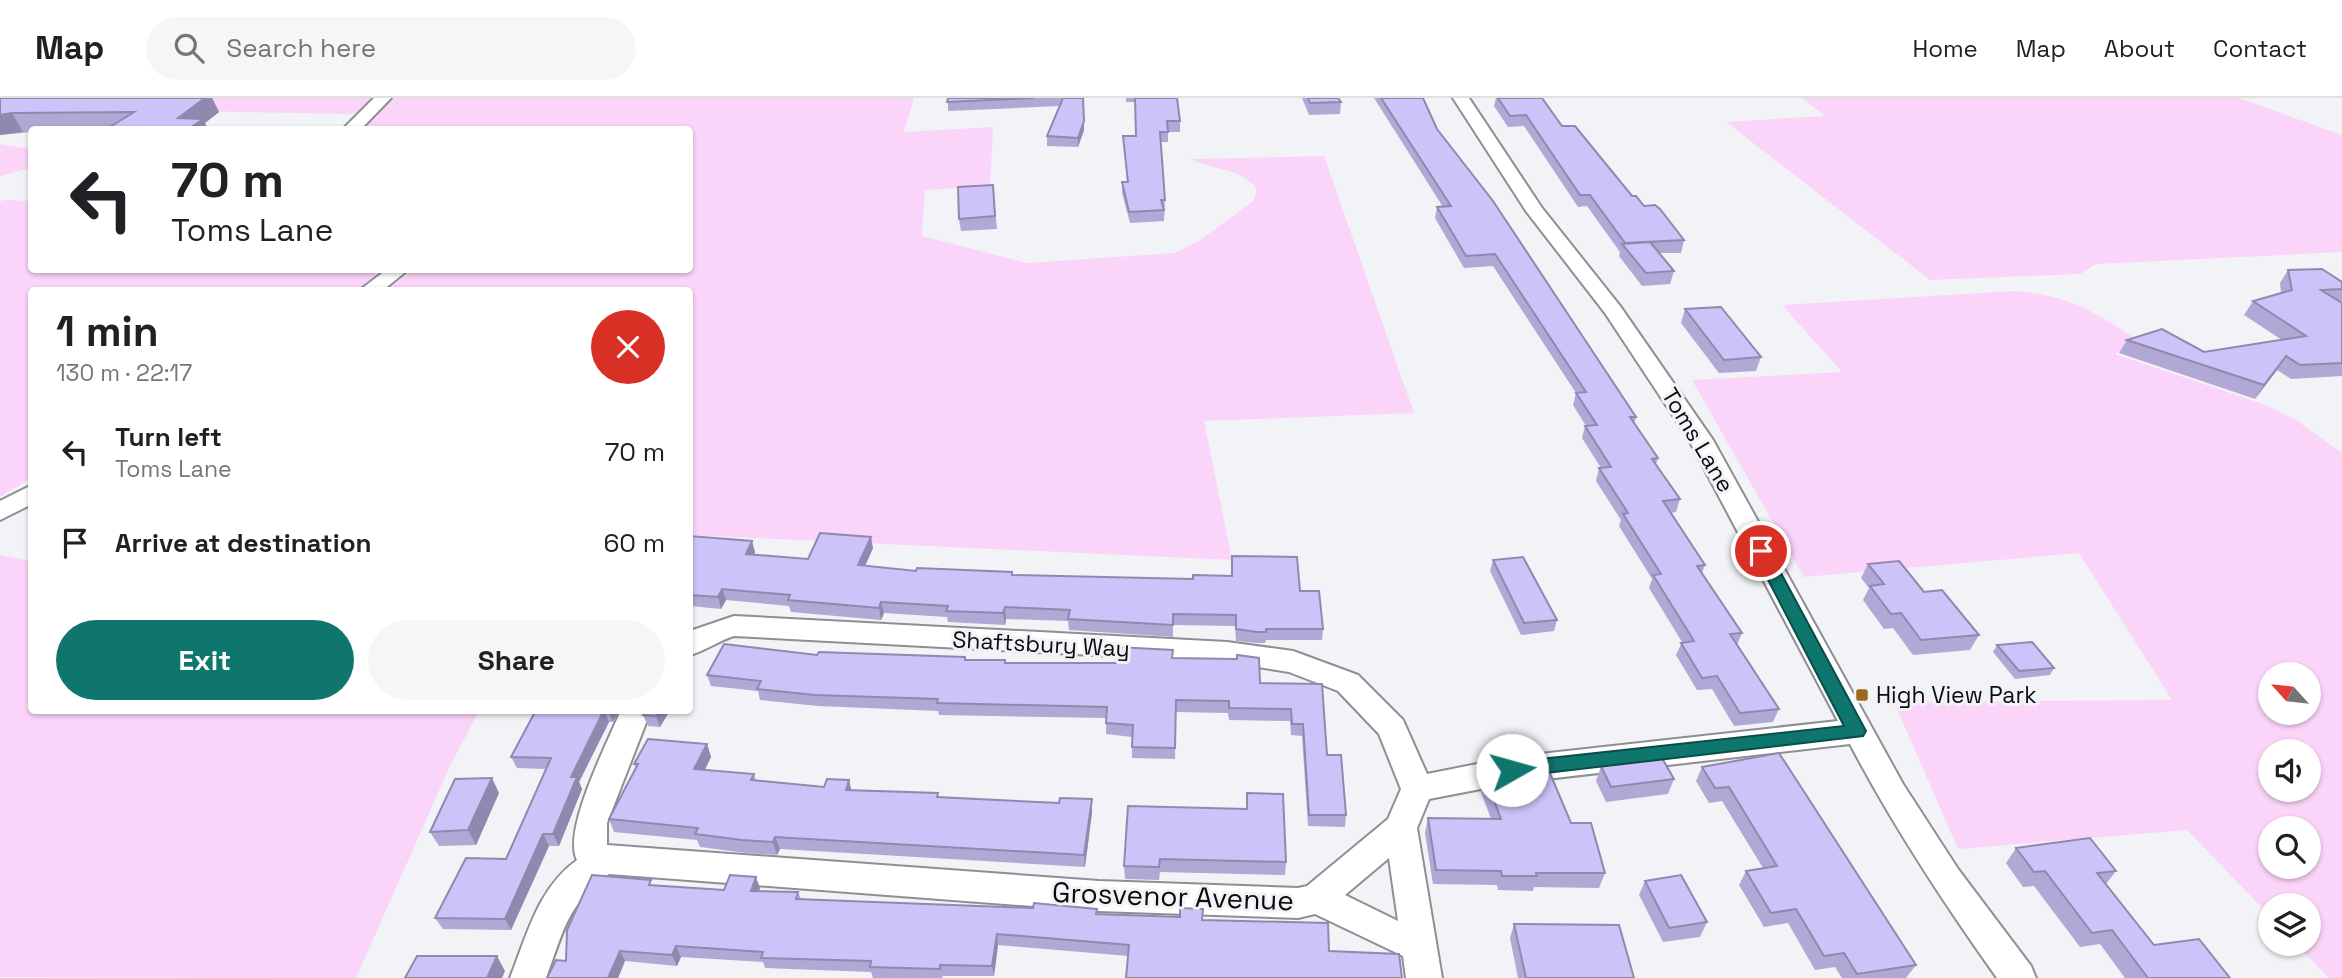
<!DOCTYPE html>
<html lang="en">
<head>
<meta charset="utf-8">
<style>
	body { margin:0; font-family:"Space Grotesk",sans-serif; background:#f6f6f6; color:#202124; height:100vh; display:flex; flex-direction:column; font-size:26px; white-space:nowrap }
	* { box-sizing:border-box; margin:0 }
	p { font-size:23px; color:#757577 }
	.icon { flex:none; width:38px; height:38px; fill:none; stroke:currentColor; stroke-width:2; stroke-linecap:round; stroke-linejoin:round }
	.map { position:relative; flex:1; overflow:hidden }
	.details { position:absolute; left:28px; top:189px; width:665px; height:427px; display:flex; flex-direction:column; background:#fff; border-radius:7px; box-shadow:0 2px 5px #0004 }
	.details>* { flex:none }
	.banner { position:absolute; left:28px; top:28px; width:665px; height:147px; border-radius:7px; box-shadow:0 2px 5px #0004; background:#fff; color:#202124; overflow:hidden }
	.needle { width:46px; rotate:297deg }
	.controls { position:absolute; left:2258px; top:564px; display:grid; gap:14px }
	.controls a { display:grid; place-items:center; width:63px; height:63px; border-radius:50%; background:#fff; box-shadow:0 2px 5px #0004; font-size:35px }
	.pin { position:absolute; display:grid; place-items:center; width:60px; height:60px; color:#fff; margin:-30px; border:4px solid #fff; border-radius:50%; box-shadow:0 2px 7px #0007 }
	.me { position:absolute; width:77px; margin:-38px; rotate:83deg; stroke-linejoin:round; filter:drop-shadow(0 0 5px #0008) }
	.turn { display:flex; align-items:center; gap:24px; height:147px; padding:0 28px; font-size:32px }
	.turn .icon { width:91px; height:91px; stroke-width:2.5 }
	.turn b { display:block; font-size:49px; line-height:60px }
	.round { display:grid; place-items:center; flex:none; width:74px; height:74px; border-radius:37px; background:#f6f6f6 }
	.head { display:flex; align-items:center; justify-content:space-between; height:119px; padding:0 28px }
	h1 { font-size:42px; font-weight:700; line-height:52px }
	.primary-button { display:flex; gap:14px; margin-top:auto; padding:14px 28px }
	.primary-button a { flex:1; height:80px; border-radius:42px; background:#0f766e; color:#fff; font-size:28px; font-weight:700; line-height:80px; text-align:center }
	.primary-button a+a { background:#f6f6f6; color:#202124 }
	ul { padding:0; list-style:none }
	li { display:flex; align-items:center; gap:21px; height:91px; padding:0 28px }
	li div { flex:1 }
	li b { display:block; font-size:26px }
	li em { font-style:normal }
	header { display:flex; align-items:center; gap:42px; box-sizing:border-box; height:98px; padding:0 35px; background:#fff; border-bottom:2px solid #e0e0e0 }
	header strong { font-size:33px }
	nav { display:flex; gap:38px; margin-inline-start:auto; font-size:24px }
	.search { width:490px; height:63px; background:#f6f6f6; display:flex; align-items:center; gap:18px; box-sizing:border-box; padding:0 24px; border-radius:38px; color:#757577; font-size:26px }
	.map>svg:first-child { display:block }
	.green { fill:#fbd5f9; fill-rule:evenodd }
	.lines { fill:none; stroke-linecap:round; stroke-linejoin:round }
	.minor-casing { stroke:#8d8f91; stroke-width:4 }
	.minor { fill:#fff; fill-rule:evenodd }
	.wall { fill:#b1a8d6 }
	.shaded-wall { fill:#9088ae }
	.building { fill:#cec3f9; stroke:#9088ae; stroke-width:2 }
	.route { fill:#0f766e; stroke:#0a4d48; stroke-width:2 }
	.poi-dot { fill:#9d6820; stroke:#f1f3f6; stroke-width:2.5 }
	.labels { text-anchor:middle; stroke-width:6; stroke-linejoin:round; paint-order:stroke }
	.street-label { font-size:23px; fill:#0c0c0d; stroke:#f1f3f6 }
	.poi-label { font-size:23px; fill:#0c0c0d; stroke:#f1f3f6; text-anchor:start }
	.near-street-label { font-size:28px; fill:#0c0c0d; stroke:#f1f3f6 }
</style>
</head>
<body>
<header>
<strong>Map</strong>
<div class="search"><svg class="icon" aria-label="search" viewBox="0 0 24 24"><circle cx="10" cy="10" r="6"/><path d="M15 15l6 6"/></svg>Search here</div>
<nav><a>Home</a><a>Map</a><a>About</a><a>Contact</a></nav>
</header>
<div class="map">
<svg width="2342" height="880" viewBox="0 0 2342 880">
	<rect width="100%" height="100%" fill="#f1f3f6"/>
	<g class="green">
		<path d="M212,0H381L361,13L350,16L195,13Z"/>
		<path d="M391,0H914L904,34L993,29L990,88L925,92L922,138L1027,165L1174,155L1199,143L1253,103L1257,92C1243,69 1213,73 1191,61L1324,58L1414,315L1204,323L1232,462L690,437V192H384L415,172H690V32H355Z"/>
		<path d="M1802,0H2239L2342,37V154L2096,166L2080,176L1930,182L1726,24L1825,18Z"/>
		<path d="M0,46L31,51V70L0,78Z"/>
		<path d="M3,102L31,103L32,172H380L358,192H32L31,380L0,399V104Z"/>
		<path d="M2015,193C2072,198 2093,213 2139,243L2115,256L2266,307L2296,322L2342,355V880H2329L2295,845H2308V807H2270V818L2187,732L1958,751L1894,604L2172,602L2079,455L1804,479L1692,282L1842,274L1782,207ZM2270,576H2308V614H2270ZM2270,653H2308V691H2270ZM2270,730H2308V768H2270Z"/>
		<path d="M0,457L31,463L32,612L479,613L450,668L356,880L0,879Z"/>
	</g>
	<g class="lines">
		<g class="minor-casing">
			<g id="minor">
				<path d="M374,0H391L360,32H342Z"/>
				<path d="M1453,0H1469L1542,110L1620,208L1713,342L1903,686L1958,771L2031,868L2036,880H1997C1943,804 1893,728 1850,646L1512,685L1429,701L1417,730L1442,880H1406L1403,858L1315,816L1298,820L1099,813L609,776C566,808 564,832 546,880H510C527,837 538,790 577,762C562,732 608,644 621,612H651L607,725V747L1099,783L1298,790L1307,788L1388,721L1401,691L1379,636L1338,593L1289,574L1227,564L734,538C718,543 705,553 690,557V533L734,518L1227,544L1293,553L1358,577L1403,622L1427,676L1512,659L1838,623L1689,342L1605,215L1526,113ZM1389,760L1398,823L1345,797Z"/>
				<path d="M386,172H408L383,192H360Z"/>
				<path d="M32,387V406L0,422V403Z"/>
			</g>
		</g>
		<use href="#minor" class="minor"/>
	</g>
	<g class="wall">
		<path d="M0,0H212L219,14L205,25L208,32H32V34L0,37Z"/>
		<path d="M948,0H1084V32L1078,49L1047,48V38L1060,8L948,13Z"/>
		<path d="M1126,0H1177L1180,23V34H1168V44H1161L1165,102L1164,123L1130,125L1122,95V84H1127L1123,38H1136L1135,4H1126Z"/>
		<path d="M1302,0H1338L1341,4L1340,16L1309,17Z"/>
		<path d="M1374,0H1423L1437,31L1636,319L1634,326L1658,360L1656,366L1680,401L1676,414L1670,415L1705,467L1702,475L1742,535L1737,547L1779,611L1773,624L1734,628L1712,591L1697,592L1676,557L1682,544L1649,490L1652,481L1619,428L1621,422L1596,383L1599,370H1601L1582,340L1585,328H1586L1573,307L1576,295L1493,168L1464,170L1435,120L1437,109H1443Z"/>
		<path d="M1496,0H1542L1562,28L1632,98L1684,142L1681,155H1659L1674,173L1670,186L1642,188L1619,158L1620,154L1587,108L1578,109L1524,28L1508,29L1494,8Z"/>
		<path d="M993,87L997,131L961,133L959,121Z"/>
		<path d="M2288,172L2342,184V203H2340L2342,205V278L2291,281L2277,272L2255,301L2119,255L2127,242L2204,254L2282,242L2244,217L2253,203L2281,195L2280,185Z"/>
		<path d="M1685,211L1761,259L1756,273L1719,275L1681,225Z"/>
		<path d="M690,438L755,454L754,457L808,461L873,450L865,468L916,473L1012,474L1013,477L1193,481L1232,478V458L1300,493L1323,531L1322,542H1266L1265,545H1257L1236,543L1235,528L1173,527V539L1069,532L1068,523L1006,521L1005,527L948,524L947,519L884,515L881,522L791,514L789,508L726,502L721,511L690,508Z"/>
		<path d="M1493,462L1557,522L1554,533L1521,537L1490,473Z"/>
		<path d="M1868,466L1924,494L1979,537L1970,552L1913,557L1893,530L1884,531L1863,502L1869,490L1861,480Z"/>
		<path d="M1997,547L2054,570L2050,577L2015,581L1993,554Z"/>
		<path d="M817,557L1005,562V565H1116L1172,560L1260,585L1322,586L1327,657L1346,717L1345,729L1308,728L1302,638L1291,637L1290,623L1229,622L1228,615L1176,614L1175,661L1132,660V639L1106,636V620L939,617L938,613L818,608L760,602L758,593L711,588L707,577Z"/>
		<path d="M536,612H619L613,624H609L579,684L582,691L559,748H549L511,832L443,831L435,820L506,761L546,671L517,670L511,659Z"/>
		<path d="M645,612H670L660,629L648,628L643,617Z"/>
		<path d="M707,646L711,659L705,672L754,676L756,682L824,689L849,682L851,692L939,700L1059,705L1092,701V714L1085,769L780,751L777,757L746,755L700,749L697,742L614,734L609,721L636,670L634,666Z"/>
		<path d="M1779,655L1916,867L1906,880H1842L1835,869L1815,872L1788,825L1764,829L1739,787L1746,773L1763,770L1722,703L1709,705L1696,683L1702,669Z"/>
		<path d="M1601,668L1674,681L1668,696L1606,704L1596,683Z"/>
		<path d="M1485,679L1571,725L1605,775L1599,790L1534,789L1533,793L1498,792L1497,787L1433,786L1425,735L1428,720L1491,721L1481,694Z"/>
		<path d="M499,695L476,747L439,748L430,734Z"/>
		<path d="M1247,695L1286,764L1285,777L1160,774L1159,782L1125,781L1124,768L1246,711Z"/>
		<path d="M2016,750L2116,773L2106,786L2154,847L2230,880H2125L2100,846L2080,849L2034,788L2023,789L2006,765Z"/>
		<path d="M1645,783L1707,824L1700,839L1663,844L1639,797Z"/>
		<path d="M653,787L724,792L760,790L759,793L798,794L801,801L1033,810L1097,811V816L1180,819L1203,811L1128,858L998,847L994,878H943L942,880H873L871,874L765,870L763,864L681,859L677,868L625,863L618,880H547Z"/>
		<path d="M1514,826L1634,880H1518L1510,840Z"/>
	</g>
	<g class="shaded-wall">
		<path d="M182,0H212L219,14L205,25L208,32H183L178,20Z"/>
		<path d="M1083,0L1084,32L1078,49V40Z"/>
		<path d="M12,15L23,34L0,37V17Z"/>
		<path d="M2286,258L2277,272L2255,301L2264,287Z"/>
		<path d="M871,439L873,450L860,479L858,467Z"/>
		<path d="M752,443L755,454L749,467L746,456Z"/>
		<path d="M722,491L726,502L721,511L718,499Z"/>
		<path d="M881,504L884,515L881,522L879,510Z"/>
		<path d="M1005,509L1006,521L1005,527L1003,515Z"/>
		<path d="M604,612L609,624L579,684L582,691L559,748L553,736L571,679Z"/>
		<path d="M619,612L613,624L608,613Z"/>
		<path d="M659,612H670L660,629L656,618Z"/>
		<path d="M707,646L711,659L699,683L694,671Z"/>
		<path d="M492,680L499,695L476,747L468,732Z"/>
		<path d="M849,682L852,695L846,692Z"/>
		<path d="M1092,701V714L1085,769L1084,757Z"/>
		<path d="M543,736L549,748L511,832L505,821Z"/>
		<path d="M775,739L780,751L777,757L773,744Z"/>
		<path d="M756,779L760,790L755,804L751,793Z"/>
		<path d="M997,836L998,847L994,878L992,868Z"/>
		<path d="M676,848L681,859L677,868L672,857Z"/>
		<path d="M620,853L625,863L618,880H608Z"/>
		<path d="M497,858L505,873L502,880H487Z"/>
	</g>
	<g class="building">
		<path d="M0,0H205L178,20L203,21L187,32H105L134,14L12,15L0,17Z"/>
		<path d="M948,0H1034L947,4Z"/>
		<path d="M1063,0H1083L1084,23L1078,40L1047,38Z"/>
		<path d="M1135,0H1177L1180,23H1167L1168,34H1160L1165,102H1161L1164,112L1129,114L1122,84H1128L1123,38H1136Z"/>
		<path d="M1308,0H1338L1341,4L1310,5Z"/>
		<path d="M1381,0H1423L1437,31L1493,103L1636,319H1630L1658,360L1652,361L1680,401L1663,403L1705,467L1697,468L1742,535L1730,536L1779,611L1740,615L1717,578L1702,580L1681,545L1694,543L1653,477L1661,476L1623,416L1628,415L1599,370L1611,369L1585,328L1597,327L1576,295L1586,294L1495,156L1466,158L1437,109L1451,108Z"/>
		<path d="M1498,0H1542L1562,28H1575L1632,98H1636L1644,108L1655,107L1660,111L1684,142L1625,145L1590,97H1580L1526,17L1510,18Z"/>
		<path d="M281,29L333,30L331,32H278Z"/>
		<path d="M993,87L995,118L959,121L958,89Z"/>
		<path d="M1650,144L1674,173L1646,175L1622,146Z"/>
		<path d="M2322,171L2342,184V191L2321,192L2342,205V265L2300,267L2286,258L2264,287L2127,242L2162,231L2204,254L2306,238L2253,203L2292,192L2288,172Z"/>
		<path d="M1721,209L1761,259L1724,262L1685,211Z"/>
		<path d="M820,435L871,439L858,467L916,473L917,470L1012,474V477L1193,481V477L1232,478V458L1297,459L1300,493H1319L1323,531H1266V534H1257L1236,531V517L1173,516V527L1068,521L1070,512L1005,509L1003,515L946,513L948,508L881,504L879,510L788,502L790,497L722,491L718,499L690,497V438L752,443L746,456L808,461Z"/>
		<path d="M1523,459L1557,522L1524,525L1493,462Z"/>
		<path d="M1899,463L1924,494L1942,492L1979,537L1921,542L1901,515L1891,516L1870,488L1884,486L1868,466Z"/>
		<path d="M2032,544L2054,570L2019,573L1997,547Z"/>
		<path d="M724,546L817,557L819,554L965,559V562H1005V565H1116L1117,549L1173,552L1172,560L1237,561V557L1259,560L1260,585L1322,586L1327,657H1341L1346,717H1309L1303,626H1292L1291,611L1229,610V603L1176,602L1175,650L1132,649L1133,627L1106,625L1107,609L937,605L938,601L815,597L757,591L761,583L707,577Z"/>
		<path d="M536,612H604L571,679H577L553,736H543L505,821L435,820L466,760L506,761L551,660L511,659Z"/>
		<path d="M645,612H659L656,618L643,617Z"/>
		<path d="M648,641L707,646L694,671L754,676L751,682L824,689L827,681L849,682L846,692L938,695L937,699L1059,705L1060,700L1092,701L1084,757L775,739L773,744L742,742L695,736L698,730L609,721L638,666H634Z"/>
		<path d="M1779,655L1916,867L1857,876L1844,855L1824,858L1796,811L1771,815L1746,773L1777,768L1729,689L1715,690L1702,669Z"/>
		<path d="M1662,660L1674,681L1611,689L1601,668Z"/>
		<path d="M1549,673L1571,725H1591L1605,775H1536L1537,778H1502L1501,773L1436,772L1428,720L1501,721L1485,679Z"/>
		<path d="M492,680L468,732L430,734L455,681Z"/>
		<path d="M1247,695L1283,696L1286,764L1160,761L1159,769L1124,768L1128,708L1247,711Z"/>
		<path d="M2090,740L2116,773L2097,775L2154,847L2199,841L2230,880H2148L2112,832L2092,835L2045,773L2034,774L2016,750Z"/>
		<path d="M592,777L651,782L649,787L724,792L730,777L756,779L751,793L798,794L796,801L1033,810L1034,805L1097,811L1096,816L1180,819V810L1203,811L1202,822L1328,825L1329,853L1399,856L1402,880H1126L1129,847L997,836L992,868L940,867V871L870,869L871,863L761,860L763,854L676,848L672,857L620,853L608,880H547L556,862L566,863L567,832Z"/>
		<path d="M1681,777L1707,824L1669,830L1645,783Z"/>
		<path d="M1514,826L1619,827L1634,880H1526Z"/>
		<path d="M417,858H497L487,880H405Z"/>
	</g>
	<path class="route" d="M1761,448L1769,453L1866,633L1863,638L1512,679L1505,677L1502,672L1505,666L1512,664L1844,628L1753,453Z"/>
	<rect class="poi-dot" x="1855" y="590" width="14" height="14" rx="3.5"/>
	<g class="labels">
		<g class="street-label">
			<text transform="translate(1698 342) rotate(59)" y="8">Toms Lane</text>
			<text transform="translate(1041 546) rotate(3)" y="8">Shaftsbury Way</text>
		</g>
		<g class="poi-label">
			<text x="1876" y="605">High View Park</text>
		</g>
		<g class="near-street-label">
			<text transform="translate(1173 798) rotate(2)" y="10">Grosvenor Avenue</text>
		</g>
	</g>
</svg>
<div class="controls">
<a><svg class="needle" viewBox="-14 -14 28 28"><path d="M0-13l5 13h-10z" fill="#e53935"/><path d="M0 13l5-13h-10z" fill="#757577"/></svg></a>
<a><svg class="icon" aria-label="sound" viewBox="0 0 24 24"><path d="M4 9h4l5-4v14l-5-4H4zM17 9q2 3 0 6"/></svg></a>
<a><svg class="icon" aria-label="search" viewBox="0 0 24 24"><circle cx="10" cy="10" r="6"/><path d="M15 15l6 6"/></svg></a>
<a><svg class="icon" aria-label="layers" viewBox="0 0 24 24"><path d="M12 4l9 5-9 5-9-5zM3 14l9 5 9-5"/></svg></a>
</div>
<div class="pin" style="left:1761px;top:453px;background:#d93025"><svg class="icon" aria-label="arrive" viewBox="0 0 24 24"><path d="M6 21V4h12l-3 4 3 4H6"/></svg></div>
<svg class="me" style="left:1512px;top:672px" viewBox="-20 -20 40 40"><circle r="19" fill="#fff"/><path d="M0-13L10 11 0 6-10 11z" fill="#0f766e"/></svg>
<div class="banner">
<div class="turn"><svg class="icon" aria-label="left" viewBox="0 0 24 24"><path d="M17 20v-9H6M10 6l-5 5 5 5"/></svg><div><b>70 m</b>Toms Lane</div></div>
</div>
<section class="details">
<div class="head"><div><h1>1 min</h1><p>130 m · 22:17</p></div><a class="round" style="background:#d93025;color:#fff"><svg class="icon" aria-label="close" viewBox="0 0 24 24"><path d="M6 6l12 12M18 6L6 18"/></svg></a></div>
<ul>
<li><svg class="icon" aria-label="left" viewBox="0 0 24 24"><path d="M17 20v-9H6M10 6l-5 5 5 5"/></svg><div><b>Turn left</b><p>Toms Lane</p></div><em>70 m</em></li>
<li><svg class="icon" aria-label="arrive" viewBox="0 0 24 24"><path d="M6 21V4h12l-3 4 3 4H6"/></svg><div><b>Arrive at destination</b></div><em>60 m</em></li>
</ul>
<div class="primary-button"><a>Exit</a><a>Share</a></div>
</section>
</div>
</body>
</html>
